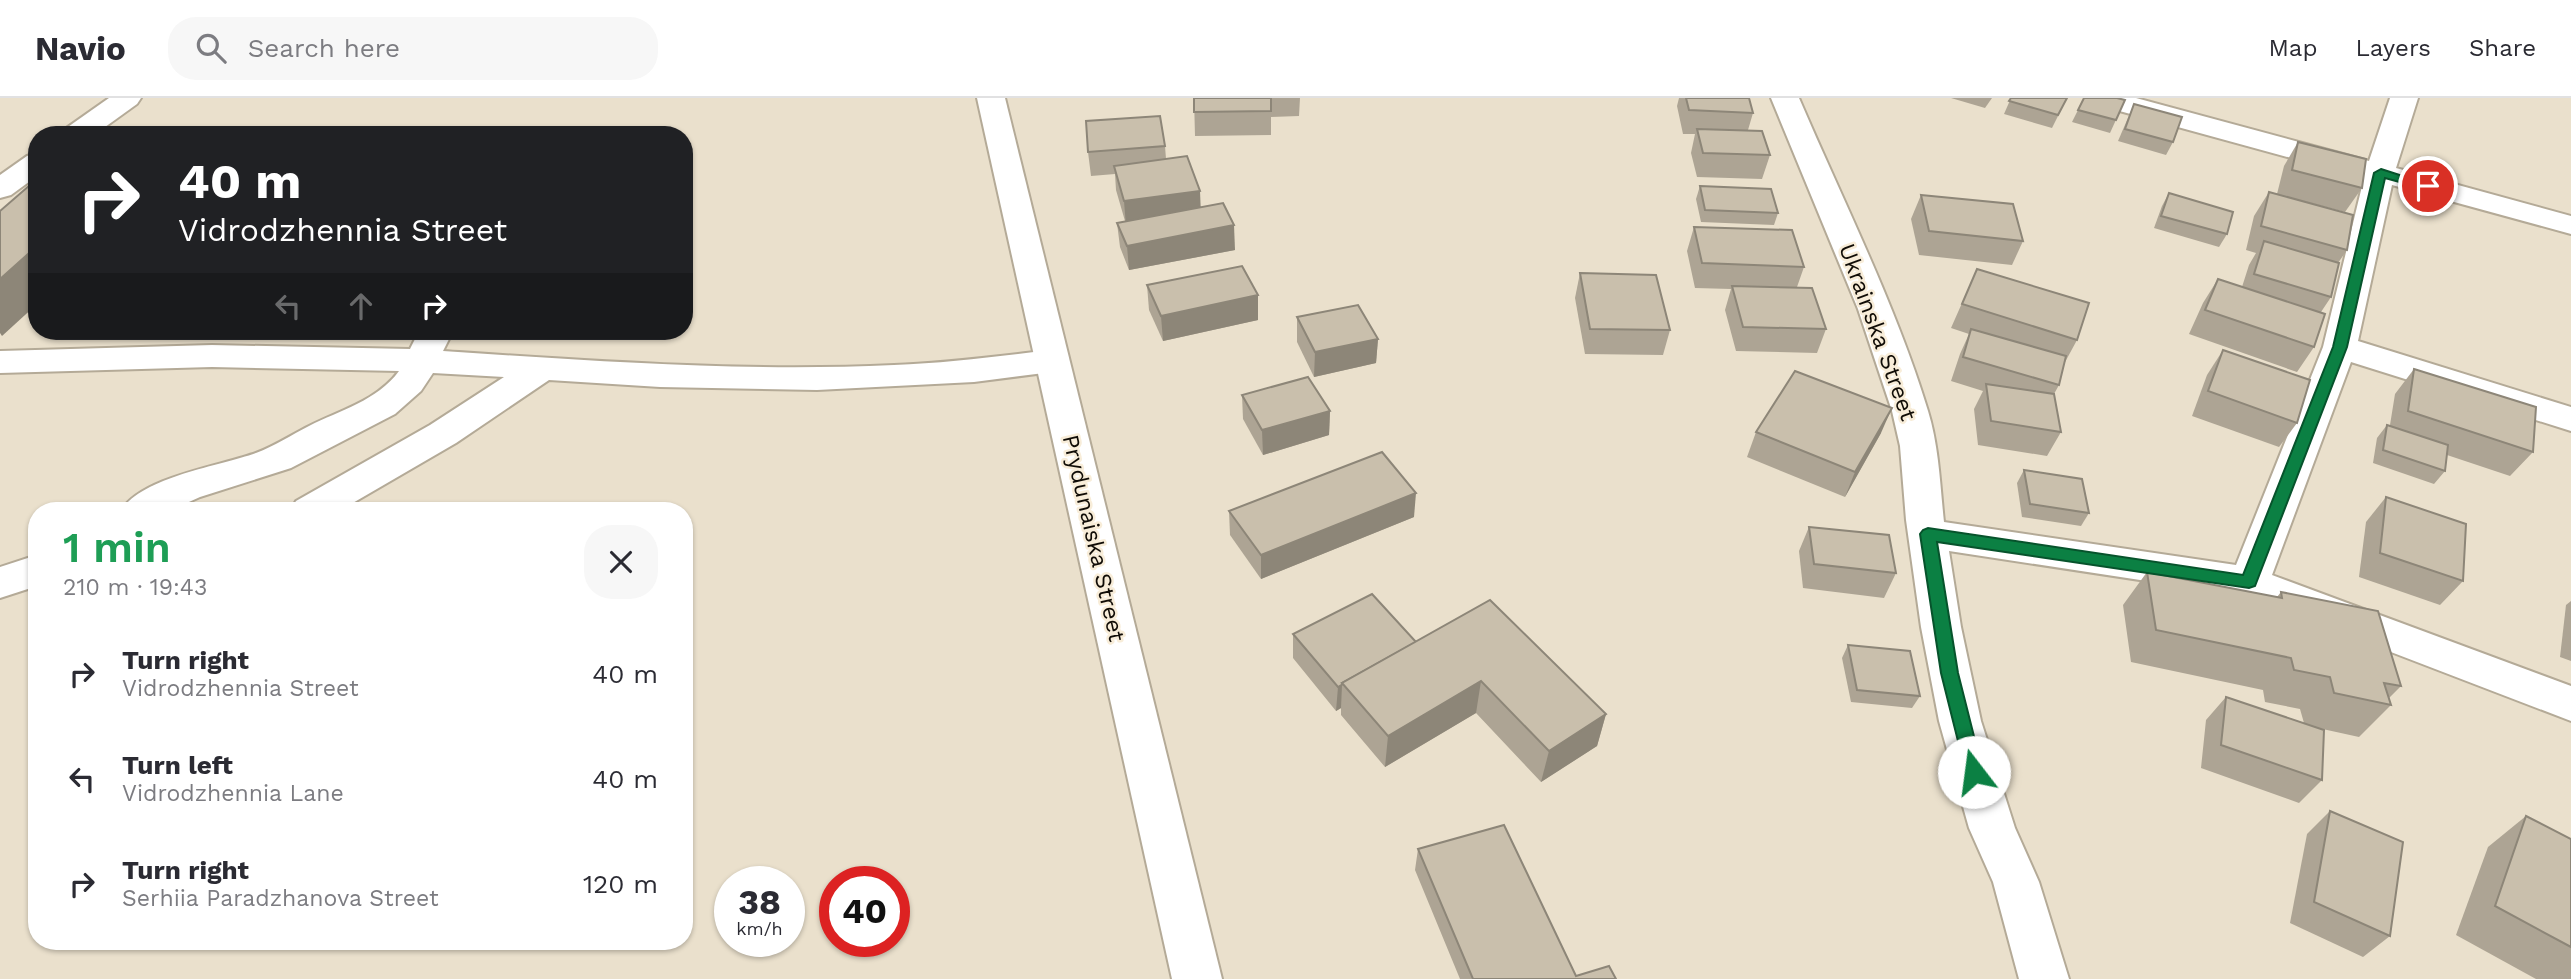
<!DOCTYPE html>
<html lang="en">
<head>
<meta charset="utf-8">
<style>
	body { margin:0; font-family:"Work Sans",sans-serif; background:#f7f7f7; color:#2b2b33; height:100vh; display:flex; flex-direction:column; font-size:26px; white-space:nowrap }
	* { box-sizing:border-box; margin:0 }
	p { font-size:23px; color:#7c7c81 }
	.icon { flex:none; width:38px; height:38px; fill:none; stroke:currentColor; stroke-width:2; stroke-linecap:round; stroke-linejoin:round }
	.map { position:relative; flex:1; overflow:hidden }
	.sheet { position:absolute; left:28px; top:404px; width:665px; height:448px; display:flex; flex-direction:column; background:#fff; border-radius:28px; box-shadow:0 2px 5px #0004 }
	.sheet>* { flex:none }
	.top-card { position:absolute; left:28px; top:28px; width:665px; height:214px; border-radius:28px; box-shadow:0 2px 5px #0004; background:#202124; color:#fff; overflow:hidden }
	.speed { position:absolute; left:714px; top:768px; display:flex; gap:14px; font-size:35px; font-weight:700; text-align:center }
	.speed>* { display:grid; place-content:center; width:91px; height:91px; border-radius:50%; background:#fff; box-shadow:0 2px 5px #0004; line-height:1 }
	.speed small { font-size:18px; font-weight:400 }
	.speed .limit { border:10px solid #d22; background:#fff; color:#111 }
	.pin { position:absolute; display:grid; place-items:center; width:60px; height:60px; color:#fff; margin:-30px; border:4px solid #fff; border-radius:50%; box-shadow:0 2px 7px #0007 }
	.me { position:absolute; width:77px; margin:-38px; rotate:345deg; stroke-linejoin:round; filter:drop-shadow(0 0 5px #0008) }
	.turn { display:flex; align-items:center; gap:24px; height:147px; padding:0 35px; font-size:32px }
	.turn .icon { width:91px; height:91px; stroke-width:2.5 }
	.turn b { display:block; font-size:49px; line-height:60px }
	.lanes { display:flex; align-items:center; height:66px; padding:0 35px; background:#0003; justify-content:center; gap:35px; direction:ltr }
	.lanes .off { opacity:.35 }
	.round { display:grid; place-items:center; flex:none; width:74px; height:74px; border-radius:28px; background:#f7f7f7 }
	.overview { display:flex; align-items:center; justify-content:space-between; height:119px; padding:0 35px }
	h1 { font-size:42px; font-weight:600; line-height:52px; color:#1e9e55 }
	ul { padding:0; list-style:none }
	li { display:flex; align-items:center; gap:21px; height:105px; padding:0 35px }
	li div { flex:1 }
	li b { display:block; font-size:26px }
	li em { font-style:normal }
	header { display:flex; align-items:center; gap:42px; box-sizing:border-box; height:98px; padding:0 35px; background:#fff; border-bottom:2px solid #e1e1e2 }
	header strong { font-size:33px }
	nav { display:flex; gap:38px; margin-inline-start:auto; font-size:24px }
	.search { width:490px; height:63px; background:#f7f7f7; display:flex; align-items:center; gap:18px; box-sizing:border-box; padding:0 24px; border-radius:28px; color:#7c7c81; font-size:26px }
	.map>svg:first-child { display:block }
	.lines { fill:none; stroke-linecap:round; stroke-linejoin:round }
	.minor-casing { stroke:#b4aa97; stroke-width:4 }
	.major-casing { stroke:#b4aa97; stroke-width:4 }
	.minor { fill:#fff; fill-rule:evenodd }
	.major { fill:#fff; fill-rule:evenodd }
	.wall { fill:#ada494 }
	.shaded-wall { fill:#8d8678 }
	.building { fill:#c9bfac; stroke:#8d8678; stroke-width:2 }
	.route { fill:#0b8043; stroke:#07532c; stroke-width:2 }
	.labels { text-anchor:middle; stroke-width:5; stroke-linejoin:round; paint-order:stroke }
	.street-label { font-size:23px; fill:#100c06; stroke:#f8edd9 }
</style>
</head>
<body>
<header>
<strong>Navio</strong>
<div class="search"><svg class="icon" aria-label="search" viewBox="0 0 24 24"><circle cx="10" cy="10" r="6"/><path d="M15 15l6 6"/></svg>Search here</div>
<nav><a>Map</a><a>Layers</a><a>Share</a></nav>
</header>
<div class="map">
<svg width="2571" height="881" viewBox="0 0 2571 881">
	<rect width="100%" height="100%" fill="#eae0cc"/>
	<g class="lines">
		<g class="minor-casing">
			<g id="minor">
				<path d="M109,0H141L137,6L94,37H61L65,31Z"/>
				<path d="M1771,0H1799C1843,103 1895,205 1928,313C1939,349 1940,387 1944,424L2236,467L2323,249L2364,80L2094,6L2090,0H2136L2369,63L2390,0H2418L2396,70L2571,118V136L2392,87L2358,243L2571,309V333L2351,264L2272,477L2571,588V623L2245,498L1949,453L1961,529L1981,623L2015,730L2039,784L2069,881H2019L1993,784L1969,730L1939,623L1921,529L1906,422L1900,348L1892,313L1858,211Z"/>
				<path d="M37,55V78L11,97L0,100V77L27,58Z"/>
				<path d="M419,233H453L443,253C593,263 743,274 894,267C947,265 999,258 1052,252L1064,255L1069,263L1064,271L1052,274L974,284L817,292L660,289L549,282L456,345L339,413H290L296,403L430,327L504,279L433,275L421,293L395,316L291,370L200,399L169,413H121C141,379 220,368 256,355C275,348 291,337 309,328C340,312 377,303 399,273L212,269L0,275V253L212,247L410,251Z"/>
				<path d="M37,457V488L0,500V469Z"/>
			</g>
		</g>
		<g class="major-casing">
			<path id="major" d="M977,0H1005L1222,881H1172Z"/>
		</g>
		<use href="#minor" class="minor"/>
		<use href="#major" class="major"/>
	</g>
	<g class="wall">
		<path d="M1194,0H1300L1299,18L1271,19V37L1195,38Z"/>
		<path d="M1679,0H1749L1753,15L1748,32L1770,57L1762,81L1697,79L1691,55L1695,36H1683L1677,8Z"/>
		<path d="M1951,0H1992L1985,10Z"/>
		<path d="M2011,0H2067L2052,30L2004,16Z"/>
		<path d="M2084,0L2125,2L2110,35L2072,24Z"/>
		<path d="M2134,6L2173,44L2166,57L2118,43Z"/>
		<path d="M2298,44L2362,90L2345,114L2277,96L2284,68Z"/>
		<path d="M1165,48L1166,61L1201,109L1235,152L1129,172L1120,149L1117,125L1125,123L1116,92L1115,76L1091,78L1088,54Z"/>
		<path d="M1700,88L1778,115L1774,127L1701,124L1696,101Z"/>
		<path d="M2269,94L2347,152L2338,165L2331,199L2321,214L2314,249L2297,274L2189,236L2203,205L2218,181L2242,189L2249,167L2256,155L2246,152L2254,118Z"/>
		<path d="M2169,95L2227,136L2219,149L2154,130L2162,108Z"/>
		<path d="M1921,97L2023,143L2012,167L1919,157L1911,121Z"/>
		<path d="M1694,129L1804,169L1797,189L1826,231L1817,255L1736,253L1725,212L1731,191L1695,190L1687,153Z"/>
		<path d="M1977,171L2077,242L2064,266L2059,287L2054,296L2061,334L2047,358L1978,347L1974,311L1983,293L1951,283L1960,256L1969,236L1951,230Z"/>
		<path d="M1580,175L1670,232L1663,257L1585,256L1575,200Z"/>
		<path d="M1147,187L1258,222L1163,243L1149,212Z"/>
		<path d="M1297,219L1378,241L1376,265L1314,279L1297,244Z"/>
		<path d="M2223,252L2297,325L2279,349L2192,318L2207,277Z"/>
		<path d="M2414,271L2533,354L2510,378L2447,357L2445,373L2434,386L2373,365L2377,340L2387,327H2390L2395,296Z"/>
		<path d="M1242,297L1330,313L1329,337L1263,357L1243,321Z"/>
		<path d="M1756,334L1881,335L1845,399L1747,359Z"/>
		<path d="M2024,372L2089,415L2081,428L2022,419L2017,385Z"/>
		<path d="M2386,399L2463,483L2440,507L2359,479L2366,424Z"/>
		<path d="M1229,413L1414,419L1261,481L1230,437Z"/>
		<path d="M1809,429L1896,475L1884,500L1803,490L1799,453Z"/>
		<path d="M2147,474L2277,499L2281,494L2401,588L2389,600L2391,607L2359,639L2318,630L2322,682L2299,705L2201,670L2206,622L2226,599L2304,625L2300,611L2265,604L2263,592L2131,564L2123,507Z"/>
		<path d="M2571,503V563L2560,559L2566,507Z"/>
		<path d="M1293,536L1416,544L1606,616L1597,648L1541,684L1476,615L1385,669L1341,617V610L1336,613L1293,560Z"/>
		<path d="M1848,547L1920,598L1912,610L1851,604L1842,560Z"/>
		<path d="M2330,713L2390,838L2363,859L2290,825L2307,736Z"/>
		<path d="M2526,718L2571,741V881H2536L2456,837L2488,749Z"/>
		<path d="M1418,751L1576,878L1616,881H1460L1415,772Z"/>
	</g>
	<g class="shaded-wall">
		<path d="M1200,93L1201,117L1126,128L1124,103Z"/>
		<path d="M1234,127L1235,152L1129,172L1127,148Z"/>
		<path d="M37,148V206L2,238L0,235V181Z"/>
		<path d="M1258,197V222L1163,243L1161,218Z"/>
		<path d="M1378,241L1376,265L1314,279L1315,254Z"/>
		<path d="M1892,310L1881,335L1845,399L1855,374Z"/>
		<path d="M1330,313L1329,337L1263,357L1262,332Z"/>
		<path d="M1416,395L1414,419L1261,481V457Z"/>
		<path d="M1481,583L1476,615L1385,669L1388,638Z"/>
		<path d="M1342,587L1341,610L1336,613L1338,589Z"/>
		<path d="M1606,616L1597,648L1541,684L1549,653Z"/>
	</g>
	<g class="building">
		<path d="M1194,0H1271V13L1194,14Z"/>
		<path d="M1686,0H1749L1753,15L1689,12Z"/>
		<path d="M2011,0H2067L2058,17L2009,3Z"/>
		<path d="M2084,0H2117L2125,2L2116,22L2078,12Z"/>
		<path d="M2134,6L2182,19L2173,44L2125,31Z"/>
		<path d="M1160,18L1165,48L1088,54L1086,23Z"/>
		<path d="M1697,31L1762,33L1770,57L1703,55Z"/>
		<path d="M2298,44L2366,61L2362,90L2292,72Z"/>
		<path d="M1187,58L1200,93L1124,103L1114,68Z"/>
		<path d="M30,87L37,88V148L0,181V113Z"/>
		<path d="M1700,88L1771,91L1778,115L1705,112Z"/>
		<path d="M2269,94L2353,117L2347,152L2261,128Z"/>
		<path d="M2169,95L2233,114L2227,136L2161,118Z"/>
		<path d="M1921,97L2013,106L2023,143L1929,133Z"/>
		<path d="M1223,105L1234,127L1127,148L1117,125Z"/>
		<path d="M1694,129L1792,132L1804,169L1702,165Z"/>
		<path d="M2264,143L2339,165L2331,199L2254,176Z"/>
		<path d="M1242,168L1258,197L1161,218L1147,187Z"/>
		<path d="M1977,171L2089,205L2077,242L1962,206Z"/>
		<path d="M1580,175L1656,177L1670,232L1590,231Z"/>
		<path d="M2218,181L2325,216L2314,249L2205,212Z"/>
		<path d="M1732,188L1812,190L1826,231L1743,229Z"/>
		<path d="M1358,207L1378,241L1315,254L1297,219Z"/>
		<path d="M1971,231L2066,258L2059,287L1963,259Z"/>
		<path d="M2223,252L2310,282L2297,325L2208,293Z"/>
		<path d="M2414,271L2536,309L2533,354L2408,313Z"/>
		<path d="M1795,273L1892,310L1855,374L1756,334Z"/>
		<path d="M1308,279L1330,313L1262,332L1242,297Z"/>
		<path d="M1986,286L2054,296L2061,334L1991,323Z"/>
		<path d="M2387,327L2448,347L2445,373L2383,352Z"/>
		<path d="M1382,354L1416,395L1261,457L1229,413Z"/>
		<path d="M2024,372L2082,381L2089,415L2030,406Z"/>
		<path d="M2386,399L2466,426L2463,483L2380,455Z"/>
		<path d="M1809,429L1889,437L1896,475L1814,466Z"/>
		<path d="M2147,474L2282,500L2281,494L2378,513L2401,588L2384,585L2391,607L2334,595L2330,579L2294,572L2291,560L2156,532Z"/>
		<path d="M1372,496L1416,544L1342,585L1343,586L1338,589L1293,536Z"/>
		<path d="M1490,502L1606,616L1549,653L1481,583L1388,638L1342,585Z"/>
		<path d="M1848,547L1910,553L1920,598L1857,592Z"/>
		<path d="M2226,599L2324,632L2322,682L2221,647Z"/>
		<path d="M2330,713L2403,744L2390,838L2314,804Z"/>
		<path d="M2526,718L2571,741V849L2495,808Z"/>
		<path d="M1504,727L1576,878L1609,868L1616,881H1473L1418,751Z"/>
	</g>
	<path class="route" d="M2381,71L2434,88L2428,92L2385,80L2347,249L2255,488L2249,490L1937,444L1958,575L1983,674L1980,679L1974,682L1967,679L1941,575L1920,436L1923,432L1928,430L2243,477L2333,249L2374,75Z"/>
	<g class="labels">
		<g class="street-label">
			<text transform="translate(1878 234) rotate(70)" y="8">Ukrainska Street</text>
			<text transform="translate(1094 440) rotate(77)" y="8">Prydunaiska Street</text>
		</g>
	</g>
</svg>
<div class="speed"><div>38<small>km/h</small></div><div class="limit">40</div></div>
<div class="pin" style="left:2428px;top:88px;background:#d93025"><svg class="icon" aria-label="arrive" viewBox="0 0 24 24"><path d="M6 21V4h12l-3 4 3 4H6"/></svg></div>
<svg class="me" style="left:1974px;top:674px" viewBox="-20 -20 40 40"><circle r="19" fill="#fff"/><path d="M0-13L10 11 0 6-10 11z" fill="#0b8043"/></svg>
<div class="top-card">
<div class="turn"><svg class="icon" aria-label="right" viewBox="0 0 24 24"><path d="M7 20v-9h11M14 6l5 5-5 5"/></svg><div><b>40 m</b>Vidrodzhennia Street</div></div>
<div class="lanes"><svg class="icon off" aria-label="left" viewBox="0 0 24 24"><path d="M17 20v-9H6M10 6l-5 5 5 5"/></svg><svg class="icon off" aria-label="ahead" viewBox="0 0 24 24"><path d="M12 20V5M6 11l6-6 6 6"/></svg><svg class="icon" aria-label="right" viewBox="0 0 24 24"><path d="M7 20v-9h11M14 6l5 5-5 5"/></svg></div>
</div>
<section class="sheet">
<div class="overview"><div><h1>1 min</h1><p>210 m · 19:43</p></div><a class="round"><svg class="icon" aria-label="close" viewBox="0 0 24 24"><path d="M6 6l12 12M18 6L6 18"/></svg></a></div>
<ul>
<li><svg class="icon" aria-label="right" viewBox="0 0 24 24"><path d="M7 20v-9h11M14 6l5 5-5 5"/></svg><div><b>Turn right</b><p>Vidrodzhennia Street</p></div><em>40 m</em></li>
<li><svg class="icon" aria-label="left" viewBox="0 0 24 24"><path d="M17 20v-9H6M10 6l-5 5 5 5"/></svg><div><b>Turn left</b><p>Vidrodzhennia Lane</p></div><em>40 m</em></li>
<li><svg class="icon" aria-label="right" viewBox="0 0 24 24"><path d="M7 20v-9h11M14 6l5 5-5 5"/></svg><div><b>Turn right</b><p>Serhiia Paradzhanova Street</p></div><em>120 m</em></li>
</ul>
</section>
</div>
</body>
</html>
